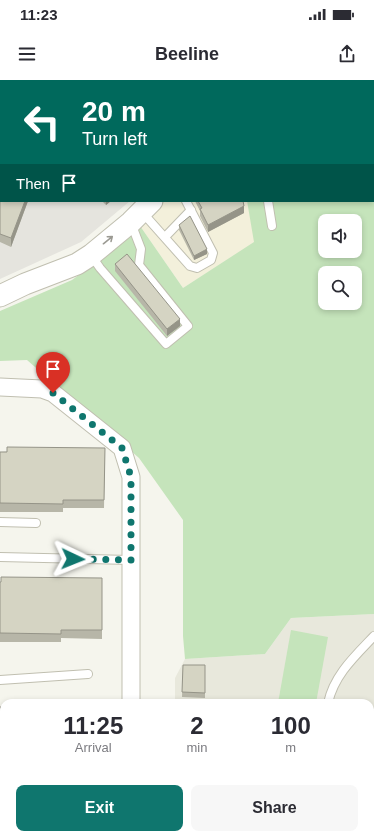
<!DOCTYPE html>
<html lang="en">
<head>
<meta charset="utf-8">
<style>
	body { margin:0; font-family:Helvetica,sans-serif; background:#f7f7f7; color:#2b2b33; height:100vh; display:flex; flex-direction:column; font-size:15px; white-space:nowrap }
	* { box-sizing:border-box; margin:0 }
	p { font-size:13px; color:#7c7c81 }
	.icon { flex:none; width:22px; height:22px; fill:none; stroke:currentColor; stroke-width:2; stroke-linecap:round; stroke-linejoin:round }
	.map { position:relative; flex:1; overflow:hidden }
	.panel { position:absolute; left:0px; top:619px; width:374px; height:140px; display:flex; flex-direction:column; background:#fff; border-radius:12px 12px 0 0; box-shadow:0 2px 6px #0003 }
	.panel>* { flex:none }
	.guide { position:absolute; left:0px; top:0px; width:374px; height:122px; box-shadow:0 2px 6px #0003; background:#00695c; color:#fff; overflow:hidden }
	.buttons { position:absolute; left:318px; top:134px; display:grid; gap:8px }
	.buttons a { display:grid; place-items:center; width:44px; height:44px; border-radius:8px; background:#fff; box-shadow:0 2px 6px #0003; font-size:20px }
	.pin { position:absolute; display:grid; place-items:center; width:34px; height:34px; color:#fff; margin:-41px -17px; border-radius:50% 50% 50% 0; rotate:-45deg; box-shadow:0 0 4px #0007 }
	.pin .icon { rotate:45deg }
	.me { position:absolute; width:44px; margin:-22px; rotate:92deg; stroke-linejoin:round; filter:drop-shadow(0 0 3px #0008) }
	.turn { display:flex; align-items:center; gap:14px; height:84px; padding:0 16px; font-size:18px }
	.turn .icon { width:52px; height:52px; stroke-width:2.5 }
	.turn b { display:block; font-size:28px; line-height:34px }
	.then { display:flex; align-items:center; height:38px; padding:0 16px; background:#0003; gap:8px; font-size:15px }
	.eta { display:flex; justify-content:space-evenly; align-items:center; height:68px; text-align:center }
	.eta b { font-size:24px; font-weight:700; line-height:28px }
	.action { display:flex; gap:8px; margin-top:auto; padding:8px 16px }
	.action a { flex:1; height:46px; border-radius:8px; background:#0f766e; color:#fff; font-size:16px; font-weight:700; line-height:46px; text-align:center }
	.action a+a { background:#f7f7f7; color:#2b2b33 }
	.status { display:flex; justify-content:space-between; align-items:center; height:28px; padding:0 20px; background:#fff; direction:ltr }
	.status svg { height:11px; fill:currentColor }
	header { display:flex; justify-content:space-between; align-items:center; height:52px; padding:0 16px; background:#fff; font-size:18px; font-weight:700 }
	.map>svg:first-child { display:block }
	.residential { fill:#e8e8dc }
	.commercial { fill:#f3f0db }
	.industrial { fill:#e5e4de }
	.green { fill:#c5e4bb; fill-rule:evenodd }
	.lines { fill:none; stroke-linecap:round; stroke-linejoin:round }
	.service-casing { stroke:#c0bfb0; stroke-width:10 }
	.minor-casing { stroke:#c0bfb0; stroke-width:19 }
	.tertiary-casing { stroke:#c0bfb0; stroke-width:23 }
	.service { stroke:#fff; stroke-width:8 }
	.minor { stroke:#fff; stroke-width:17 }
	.tertiary { stroke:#fff; stroke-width:21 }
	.wall { fill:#b7b6a8 }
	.shaded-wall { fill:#959488 }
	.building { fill:#d5d4c3; stroke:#959488 }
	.oneway { stroke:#9b9a93 }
	.route { stroke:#0f766e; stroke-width:7; stroke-dasharray:0 12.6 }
</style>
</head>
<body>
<div class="status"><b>11:23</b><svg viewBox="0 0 49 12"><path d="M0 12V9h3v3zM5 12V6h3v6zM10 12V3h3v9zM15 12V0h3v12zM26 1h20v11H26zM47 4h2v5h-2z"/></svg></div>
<header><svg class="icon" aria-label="menu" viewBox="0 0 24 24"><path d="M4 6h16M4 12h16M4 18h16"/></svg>Beeline<svg class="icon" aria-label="share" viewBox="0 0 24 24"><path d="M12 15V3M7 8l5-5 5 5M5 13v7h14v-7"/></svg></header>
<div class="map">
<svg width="374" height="759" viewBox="0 0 374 759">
	<rect width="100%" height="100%" fill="#f5f5ed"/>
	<g class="residential">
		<path d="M20,0H171L23,1Z"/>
		<path d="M201,0H374V36L373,1Z"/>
		<path d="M374,534V759H171V755H370V623H175V598L185,579L265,574L291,538Z"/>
	</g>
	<path class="commercial" d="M158,121H247L255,162L183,208L138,143Z"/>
	<path class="industrial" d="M0,0H20L1,1V121H130L81,162L0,199Z"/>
	<g class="green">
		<path d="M373,56H374V534L291,538L265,574L185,579L183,556V440L139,378L27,280L0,281V231L72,200L125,161L138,143L183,208L254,162L247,121H373ZM325,141H355V171H325ZM325,193H355V223H325Z"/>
		<path d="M291,550L328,557L316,623H278Z"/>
	</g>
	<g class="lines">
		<g class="service-casing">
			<g id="service">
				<path d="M268,121L272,146"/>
				<path d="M142,132L190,186L197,188L211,180L213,173L186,121"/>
				<path d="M165,157L191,130"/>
				<path d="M91,175L100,188L166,264L188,246L139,185L141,169L131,143"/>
				<path d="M0,442L36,443"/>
				<path d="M0,477L131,480"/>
				<path d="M0,600L88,594"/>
				<path d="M328,623C334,595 355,576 374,556"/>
				<path d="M320,755V759"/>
				<path d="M223,759L224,755"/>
			</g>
		</g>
		<g class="minor-casing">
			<g id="minor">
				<path d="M0,307L42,309L53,313L122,368L131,397V623"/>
				<path d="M131,755V759"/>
			</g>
		</g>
		<g class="tertiary-casing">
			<g id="tertiary">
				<path d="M197,0V1"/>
				<path d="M180,1V0"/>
				<path d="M373,50H374"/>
				<path d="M0,216L25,204L77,184L91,175L131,142L152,121"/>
			</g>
		</g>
		<use href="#service" class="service"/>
		<use href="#minor" class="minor"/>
		<use href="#tertiary" class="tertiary"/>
	</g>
	<g class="wall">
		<path d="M0,0H32V1H1V121H28L11,167L0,162Z"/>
		<path d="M346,0H374V2L373,1H346Z"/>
		<path d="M102,121H111L106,125Z"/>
		<path d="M195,121H243L244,133L208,152L200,136V131Z"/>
		<path d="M179,145L207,174L194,180L179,150Z"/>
		<path d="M115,184L180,246L167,256L115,191Z"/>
		<path d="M105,368L104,428H63V432H0V372Z"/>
		<path d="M102,498V559L61,558V562H0V502Z"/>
		<path d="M183,585H205V618L182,617Z"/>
		<rect x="0" y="627" width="4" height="64"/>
	</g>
	<g class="shaded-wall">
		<path d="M25,121H28L11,167V158Z"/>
		<path d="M106,121H111L106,125Z"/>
		<path d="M244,126V133L208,152V145Z"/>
		<path d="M207,169V174L194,180V176Z"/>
		<path d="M180,239V246L167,256V249Z"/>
	</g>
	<g class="building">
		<path d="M0,0H31L30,1H1V121H25L11,158L0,154Z"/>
		<path d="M198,121H243L244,126L208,145L200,129L202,128Z"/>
		<path d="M190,136L207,169L194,176L179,145Z"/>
		<path d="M127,174L180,239L167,249L115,184Z"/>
		<path d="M7,367L105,368L104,420H63V424L0,423V372H7Z"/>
		<path d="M1,497L102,498V550H61V554L0,553V502H1Z"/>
		<path d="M183,585H205V613L182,612Z"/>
		<rect x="0" y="627" width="4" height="56"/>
		<path d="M370,637H374V759H353V755H370Z"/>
		<rect x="255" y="755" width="46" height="4"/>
	</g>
	<defs><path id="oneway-shaft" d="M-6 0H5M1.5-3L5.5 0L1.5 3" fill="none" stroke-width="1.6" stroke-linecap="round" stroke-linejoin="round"/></defs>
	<use class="oneway" href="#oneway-shaft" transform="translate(108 160) rotate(-39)"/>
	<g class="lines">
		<path class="route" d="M53,313L122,368L131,397V480L73,479"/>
	</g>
</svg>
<div class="buttons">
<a><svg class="icon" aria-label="sound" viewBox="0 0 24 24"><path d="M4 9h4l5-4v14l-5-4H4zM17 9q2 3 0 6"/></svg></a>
<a><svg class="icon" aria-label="search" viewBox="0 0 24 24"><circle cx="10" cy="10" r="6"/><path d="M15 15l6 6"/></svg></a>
</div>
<div class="pin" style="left:53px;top:313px;background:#d93025"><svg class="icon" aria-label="arrive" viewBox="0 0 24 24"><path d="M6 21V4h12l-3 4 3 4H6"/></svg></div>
<svg class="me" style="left:73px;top:479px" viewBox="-20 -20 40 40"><path d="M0-17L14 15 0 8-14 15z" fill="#0f766e" stroke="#fff" stroke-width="4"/></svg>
<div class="guide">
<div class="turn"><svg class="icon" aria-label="left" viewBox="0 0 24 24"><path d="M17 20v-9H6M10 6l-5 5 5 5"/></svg><div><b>20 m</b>Turn left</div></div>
<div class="then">Then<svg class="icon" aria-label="arrive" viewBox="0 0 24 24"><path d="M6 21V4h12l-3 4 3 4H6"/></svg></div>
</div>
<section class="panel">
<div class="eta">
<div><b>11:25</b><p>Arrival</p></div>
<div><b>2</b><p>min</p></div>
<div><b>100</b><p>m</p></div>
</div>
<div class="action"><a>Exit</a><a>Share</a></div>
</section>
</div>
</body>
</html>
